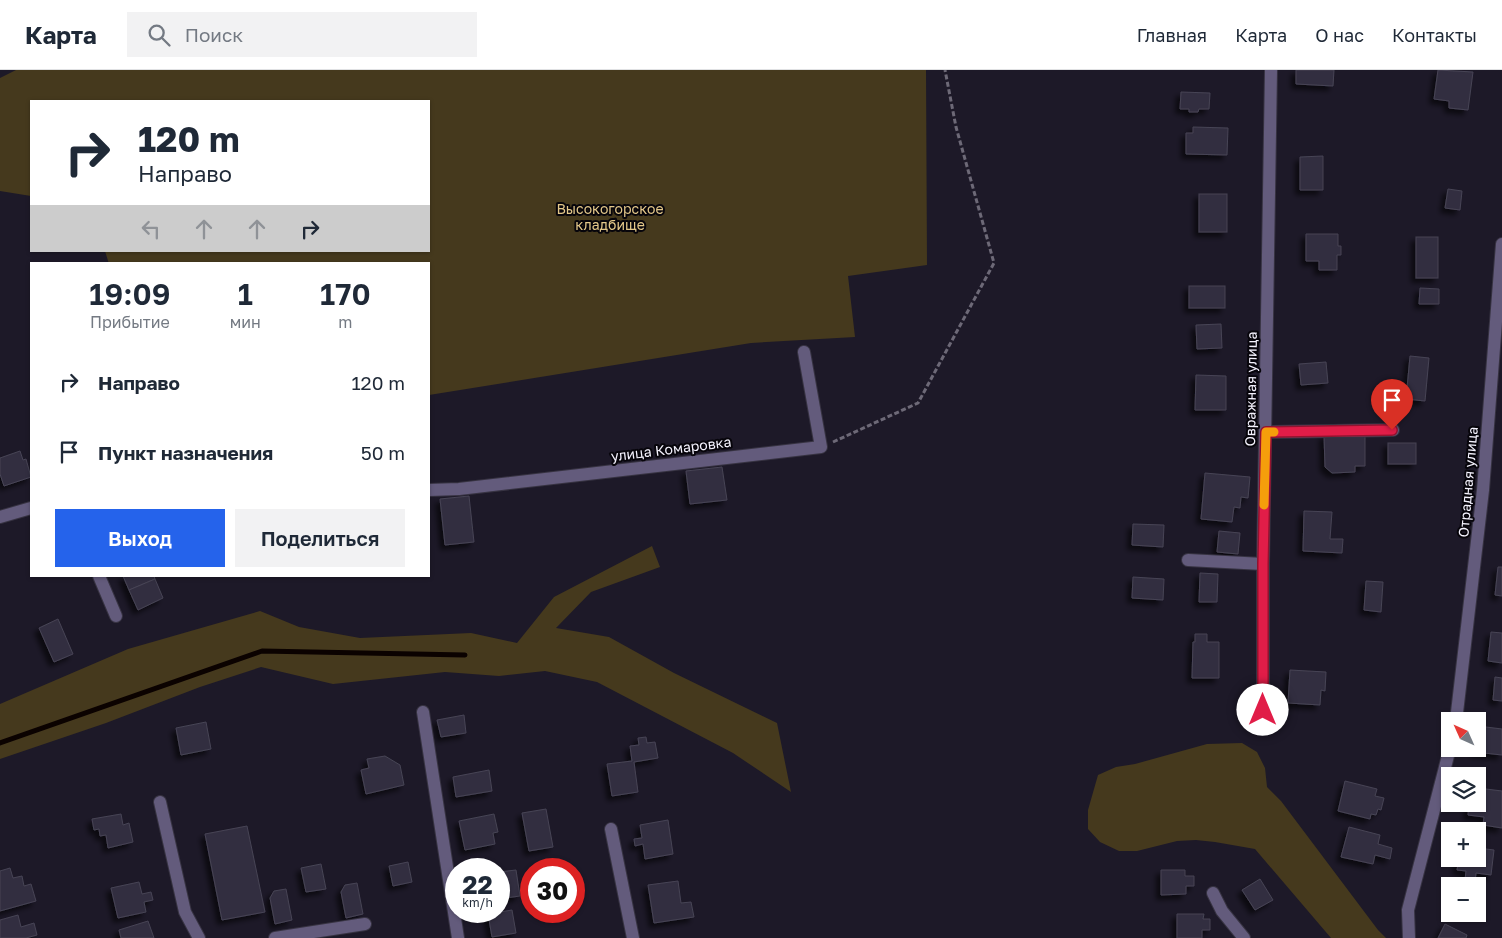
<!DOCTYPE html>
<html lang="ru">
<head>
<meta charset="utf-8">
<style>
	body { margin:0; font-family:"Golos Text",sans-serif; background:#f2f2f3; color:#1f2937; height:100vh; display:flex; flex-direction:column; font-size:19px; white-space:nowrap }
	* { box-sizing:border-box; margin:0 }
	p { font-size:16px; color:#747a83 }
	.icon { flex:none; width:28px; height:28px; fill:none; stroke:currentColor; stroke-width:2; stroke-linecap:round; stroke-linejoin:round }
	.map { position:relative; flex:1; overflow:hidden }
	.side { position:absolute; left:30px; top:192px; width:400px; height:315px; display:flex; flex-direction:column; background:#fff; border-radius:0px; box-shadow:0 1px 4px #0004 }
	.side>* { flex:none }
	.hud { position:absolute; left:30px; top:30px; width:400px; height:152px; border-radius:0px; box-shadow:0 1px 4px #0004; background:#fff; color:#1f2937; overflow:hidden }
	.needle { width:32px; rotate:315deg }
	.buttons { position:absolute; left:1441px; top:642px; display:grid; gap:10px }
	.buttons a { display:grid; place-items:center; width:45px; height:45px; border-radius:0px; background:#fff; box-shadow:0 1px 4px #0004; font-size:25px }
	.speed { position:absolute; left:445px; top:788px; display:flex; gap:10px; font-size:25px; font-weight:700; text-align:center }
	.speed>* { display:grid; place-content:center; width:65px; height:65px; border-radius:50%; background:#fff; box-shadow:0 1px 4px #0004; line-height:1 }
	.speed small { font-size:12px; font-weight:400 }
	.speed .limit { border:8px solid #d22; background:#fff; color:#111 }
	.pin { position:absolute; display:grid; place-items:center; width:42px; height:42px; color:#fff; margin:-51px -21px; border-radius:50% 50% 50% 0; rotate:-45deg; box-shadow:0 0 5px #0007 }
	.pin .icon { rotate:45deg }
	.me { position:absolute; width:55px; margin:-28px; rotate:0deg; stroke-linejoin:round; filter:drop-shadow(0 0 4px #0008) }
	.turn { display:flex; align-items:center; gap:18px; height:105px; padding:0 25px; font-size:22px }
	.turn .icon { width:65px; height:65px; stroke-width:2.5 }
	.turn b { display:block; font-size:35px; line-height:42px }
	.lanes { display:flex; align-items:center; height:48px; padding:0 25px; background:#0003; justify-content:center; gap:25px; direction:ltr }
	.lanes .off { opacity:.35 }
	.eta { display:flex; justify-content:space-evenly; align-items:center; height:85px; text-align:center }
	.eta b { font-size:30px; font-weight:600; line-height:35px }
	.cta { display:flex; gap:10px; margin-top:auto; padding:10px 25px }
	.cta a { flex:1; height:58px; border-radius:0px; background:#2563eb; color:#fff; font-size:20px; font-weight:600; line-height:58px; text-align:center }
	.cta a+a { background:#f2f2f3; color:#1f2937 }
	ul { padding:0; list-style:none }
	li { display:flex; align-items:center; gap:15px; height:70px; padding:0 25px }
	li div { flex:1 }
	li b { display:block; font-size:19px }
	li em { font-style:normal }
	header { display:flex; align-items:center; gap:30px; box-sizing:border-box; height:70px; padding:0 25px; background:#fff; border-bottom:1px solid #e0e1e3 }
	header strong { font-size:24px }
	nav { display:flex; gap:28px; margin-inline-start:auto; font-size:18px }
	.search { width:350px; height:45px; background:#f2f2f3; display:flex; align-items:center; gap:12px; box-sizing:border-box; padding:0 18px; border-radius:0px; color:#747a83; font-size:19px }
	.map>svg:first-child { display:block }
	.green { fill:#45391d }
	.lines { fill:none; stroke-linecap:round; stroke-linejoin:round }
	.stream { stroke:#0b0200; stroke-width:5 }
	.building { fill:#332f40; stroke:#474455; filter:url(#shadow) }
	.minor-casing { stroke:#373342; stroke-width:14 }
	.path { stroke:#6d6977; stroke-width:3; stroke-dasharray:5 2.5; stroke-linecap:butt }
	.minor { stroke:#635b7c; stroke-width:12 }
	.route-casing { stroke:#92132f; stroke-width:12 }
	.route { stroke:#e11d48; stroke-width:9 }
	.slow { stroke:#f59e0b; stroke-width:9 }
	.labels { text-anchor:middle; stroke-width:4; stroke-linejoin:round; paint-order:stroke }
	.park-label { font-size:14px; fill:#e4c88a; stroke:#07050b }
	.street-label { font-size:14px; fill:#f5f3fe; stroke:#07050b }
</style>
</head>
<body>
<header>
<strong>Карта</strong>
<div class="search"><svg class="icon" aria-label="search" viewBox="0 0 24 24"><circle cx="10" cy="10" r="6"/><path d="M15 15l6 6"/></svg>Поиск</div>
<nav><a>Главная</a><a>Карта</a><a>О нас</a><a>Контакты</a></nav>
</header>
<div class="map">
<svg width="1502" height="868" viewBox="0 0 1502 868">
	<defs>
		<filter id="shadow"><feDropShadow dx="-4.5" dy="4.5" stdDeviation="2.5" flood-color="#0009"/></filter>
	</defs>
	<rect width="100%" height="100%" fill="#1d1928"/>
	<g class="green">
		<path d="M16,0H926L927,195L848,206L855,267L751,273L429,325V194H109L105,181H429V31H31V126L0,121V8Z"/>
		<path d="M652,476L660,497L591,522L556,558L609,567L674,603L777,653L791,722L733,683L597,612L545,601L499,606L445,602L333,614L261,597L200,617L106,653L0,689V634L128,579L260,541L299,557L360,568L471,563L517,573L554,527Z"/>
		<path d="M1242,673L1257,682L1265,698L1267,717L1281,731L1378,860L1386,868H1331L1255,779L1215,772L1196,770L1177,771L1137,781H1119L1100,772L1088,759V740L1098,705L1116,697L1135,694L1207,674Z"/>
	</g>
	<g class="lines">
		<path class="stream" d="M0,673L262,581L465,585"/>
	</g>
	<g class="building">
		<path d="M1296,0H1334L1333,16L1296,14Z"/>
		<path d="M1438,0L1473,2L1468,40L1449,38V31L1434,29Z"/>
		<path d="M1181,22L1210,23L1209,39H1199L1198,42H1189V39H1180Z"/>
		<path d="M1193,57L1228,58L1227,85L1186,84V63H1193Z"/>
		<path d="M1323,86V120H1300V87Z"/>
		<path d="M1448,119L1462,121L1460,140L1445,138Z"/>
		<rect x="1199" y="124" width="28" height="38"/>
		<path d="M1306,164H1338V176H1341V185H1337V200H1319V191H1306Z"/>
		<rect x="1416" y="167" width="22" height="41"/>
		<rect x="1189" y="216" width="36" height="22"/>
		<path d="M1420,218L1439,219V234H1419Z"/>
		<path d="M1221,254L1222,278L1197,279L1196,255Z"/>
		<path d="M1410,286L1429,288L1425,331L1406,329Z"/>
		<path d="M1326,292L1328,313L1301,315L1299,294Z"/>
		<path d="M1196,305L1226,306V340H1195Z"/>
		<path d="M1365,364V396H1355V402L1332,403L1325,397L1324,365Z"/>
		<rect x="1388" y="373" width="28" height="21"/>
		<path d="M20,381L23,390L26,389L31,407L4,416L0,404V388Z"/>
		<path d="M722,397L727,430L690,434L686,401Z"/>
		<path d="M1205,403L1250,407L1248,428L1241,427L1240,438L1234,437L1232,452L1201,449Z"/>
		<path d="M469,426L474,472L445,475L440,429Z"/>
		<path d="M1304,441L1332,442L1330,469H1343L1342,483L1303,481Z"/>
		<path d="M1133,454L1164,455L1163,477L1132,475Z"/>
		<path d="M1219,461L1240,463L1238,484L1217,482Z"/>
		<path d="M1498,497H1502V526L1495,525Z"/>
		<path d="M1200,503L1218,504L1217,532H1199Z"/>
		<path d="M123,506H154L155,509L129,520Z"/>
		<path d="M1133,507L1164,509L1163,530L1132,528Z"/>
		<path d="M155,509L163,528L138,540L129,520Z"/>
		<path d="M1366,511L1383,512L1381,542L1364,540Z"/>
		<path d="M58,549L73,584L54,592L39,558Z"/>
		<path d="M1491,562L1502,563V593L1488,591Z"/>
		<path d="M1195,564H1207V572H1219V608H1192L1193,572H1195Z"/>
		<path d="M1290,600L1326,602L1325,621L1321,620L1320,635L1288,633Z"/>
		<path d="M1495,607L1502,608V631L1493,630Z"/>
		<path d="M464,645L466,663L441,667L437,650Z"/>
		<path d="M206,652L211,679L181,685L176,658Z"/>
		<path d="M1478,656L1502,659V685L1475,682V679H1478Z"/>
		<path d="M646,667L647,673L655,672L658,688L634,692L638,722L612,726L607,694L632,691L630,676L639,675L638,668Z"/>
		<path d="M385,686L400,695L404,715L366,724L361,700L369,698L367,689Z"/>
		<path d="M489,700L492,721L456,727L453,707Z"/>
		<path d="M1345,711L1377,719L1375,726L1384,728L1381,740L1378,739L1376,745L1371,744L1370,749L1338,741Z"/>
		<path d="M1478,718L1502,721V758L1483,755L1484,747L1468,745L1469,734H1478Z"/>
		<path d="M546,739L553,777L529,781L522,743Z"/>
		<path d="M121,744L123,755L129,753L133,772L108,778L106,765L100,766L99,759L94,760L92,749Z"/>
		<path d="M494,744L498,762L493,763L495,774L465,780L459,751Z"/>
		<path d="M668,750L673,784L645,789L643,774L635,776L634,769L642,768L640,755Z"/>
		<path d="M247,756L265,842L222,850L205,764Z"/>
		<path d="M1349,757L1380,765L1378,774L1392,778L1390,789L1375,785L1373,794L1341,787Z"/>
		<path d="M1478,778L1494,780L1491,805L1476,803L1475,812L1465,810L1466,801L1457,800L1459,789H1478Z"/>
		<path d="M408,792L412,812L393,816L389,796Z"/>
		<path d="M321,794L326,819L306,822L301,798Z"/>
		<path d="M10,798L13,808L22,806L24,816L31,814L36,831L0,841V801Z"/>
		<path d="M516,800L520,826L499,829V802Z"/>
		<path d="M1161,800H1185V806H1194V816H1186V824L1161,825Z"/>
		<path d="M1260,809L1273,830L1255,840L1242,820Z"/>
		<path d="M678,811L681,833L691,832L694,847L654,853L648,815Z"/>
		<path d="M139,812L142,824L151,822L153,830L144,832L146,842L118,848L111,818Z"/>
		<path d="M357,813L363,844L346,848L341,822L345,815Z"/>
		<path d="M286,819L292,850L275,854L270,828L274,821Z"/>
		<path d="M512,840L516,863L492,867L488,844Z"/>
		<path d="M1177,844H1204L1203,849H1210V860H1202V868H1177Z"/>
		<path d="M18,845L21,857L34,853L37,865L26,868H0V850Z"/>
		<path d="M148,851L154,868H121L119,860Z"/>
		<path d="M1445,854L1467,865L1466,868H1438Z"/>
	</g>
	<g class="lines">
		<g class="minor-casing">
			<g id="minor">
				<path d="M1266,362L1393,360"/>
				<path d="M429,420L459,419L821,377L804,282"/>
				<path d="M0,447L31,438"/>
				<path d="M1188,490L1263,494"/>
				<path d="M99,506L116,546"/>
				<path d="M1263,639V494L1271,0"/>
				<path d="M423,642L458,868"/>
				<path d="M1456,651L1483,420L1502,174"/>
				<path d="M160,732L185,842L199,868"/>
				<path d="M611,759L633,868"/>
				<path d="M1213,823L1222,841L1244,868"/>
				<path d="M275,868L365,854"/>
				<path d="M1409,868L1408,840L1450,678"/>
			</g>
		</g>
		<path class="path" d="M833,372L918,333L994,193L956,57L945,0"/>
		<use href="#minor" class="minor"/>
	</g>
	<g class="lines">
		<g class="route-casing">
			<path id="route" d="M1263,640V494L1266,362L1392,360"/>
		</g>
		<use href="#route" class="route"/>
		<path class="slow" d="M1264,435L1266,362H1274"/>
	</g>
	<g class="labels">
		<g class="park-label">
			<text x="610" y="144">Высокогорское<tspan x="610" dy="16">кладбище</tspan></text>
		</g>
		<g class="street-label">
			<text transform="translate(1251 319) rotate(-89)" y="5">Овражная улица</text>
			<text transform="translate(671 379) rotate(-7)" y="5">улица Комаровка</text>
			<text transform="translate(1468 412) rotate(-85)" y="5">Отрадная улица</text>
		</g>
	</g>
</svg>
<div class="buttons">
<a><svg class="needle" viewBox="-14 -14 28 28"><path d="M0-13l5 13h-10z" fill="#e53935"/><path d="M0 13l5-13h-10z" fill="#747a83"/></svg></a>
<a><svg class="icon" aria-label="layers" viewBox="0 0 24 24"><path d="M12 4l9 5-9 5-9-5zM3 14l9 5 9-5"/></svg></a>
<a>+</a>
<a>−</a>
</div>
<div class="speed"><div>22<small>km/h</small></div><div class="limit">30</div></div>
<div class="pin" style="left:1392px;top:360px;background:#d93025"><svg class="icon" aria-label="arrive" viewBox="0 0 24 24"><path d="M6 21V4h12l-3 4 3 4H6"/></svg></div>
<svg class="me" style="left:1263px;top:640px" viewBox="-20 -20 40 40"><circle r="19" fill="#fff"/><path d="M0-13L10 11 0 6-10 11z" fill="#e11d48"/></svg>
<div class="hud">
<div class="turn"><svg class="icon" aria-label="right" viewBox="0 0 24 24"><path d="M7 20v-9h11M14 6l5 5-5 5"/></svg><div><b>120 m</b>Направо</div></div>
<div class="lanes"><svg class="icon off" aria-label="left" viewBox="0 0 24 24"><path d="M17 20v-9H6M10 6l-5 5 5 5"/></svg><svg class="icon off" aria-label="ahead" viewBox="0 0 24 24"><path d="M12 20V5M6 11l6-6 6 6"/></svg><svg class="icon off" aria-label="ahead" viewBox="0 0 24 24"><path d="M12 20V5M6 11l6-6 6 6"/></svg><svg class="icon" aria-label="right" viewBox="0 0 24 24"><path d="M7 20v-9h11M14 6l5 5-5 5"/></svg></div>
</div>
<section class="side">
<div class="eta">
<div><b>19:09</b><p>Прибытие</p></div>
<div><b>1</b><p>мин</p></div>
<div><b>170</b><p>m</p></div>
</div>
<ul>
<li><svg class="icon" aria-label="right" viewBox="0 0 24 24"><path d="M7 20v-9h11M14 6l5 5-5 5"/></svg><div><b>Направо</b></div><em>120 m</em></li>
<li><svg class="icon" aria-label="arrive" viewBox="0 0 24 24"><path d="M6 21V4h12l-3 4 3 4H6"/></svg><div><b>Пункт назначения</b></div><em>50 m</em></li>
</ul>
<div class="cta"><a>Выход</a><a>Поделиться</a></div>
</section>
</div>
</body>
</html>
